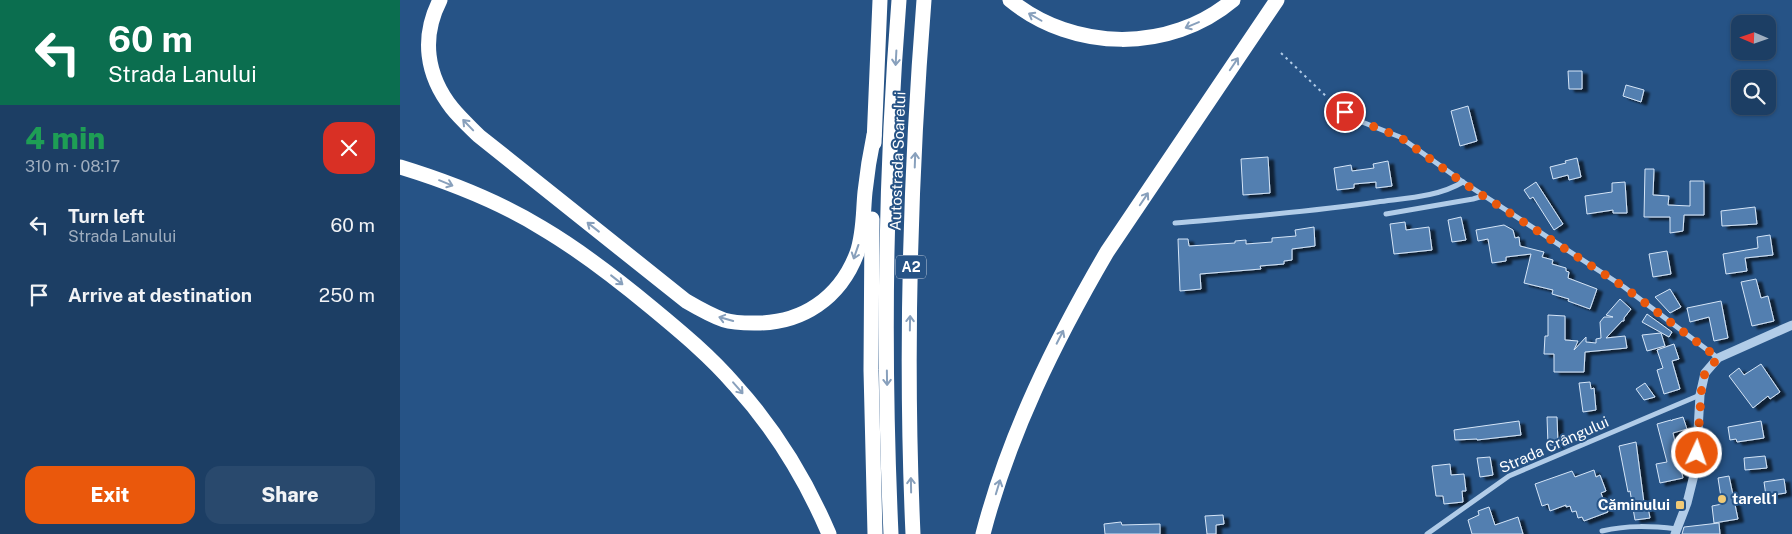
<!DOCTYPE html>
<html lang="en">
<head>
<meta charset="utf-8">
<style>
	body { margin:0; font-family:"Public Sans",sans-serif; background:#29496d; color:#f1f3f6; height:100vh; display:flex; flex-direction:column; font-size:19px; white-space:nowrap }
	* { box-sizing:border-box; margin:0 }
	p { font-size:16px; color:#a0aebf }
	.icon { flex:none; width:28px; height:28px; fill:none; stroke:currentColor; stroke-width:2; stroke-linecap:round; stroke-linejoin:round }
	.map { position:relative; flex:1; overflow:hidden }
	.drawer { display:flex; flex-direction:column; background:#1c3e64; width:400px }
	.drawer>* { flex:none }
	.hud { background:#0b6e4f; color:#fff; overflow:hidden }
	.needle { width:32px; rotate:272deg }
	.tools { position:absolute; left:1331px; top:15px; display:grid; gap:10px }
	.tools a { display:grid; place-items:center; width:45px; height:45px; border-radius:10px; background:#1c3e64; box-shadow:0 1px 4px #0004,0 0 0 1px #3a5778; font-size:25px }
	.pin { position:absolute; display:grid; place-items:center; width:42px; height:42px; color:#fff; margin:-21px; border:2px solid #fff; border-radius:50%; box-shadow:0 1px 5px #0007 }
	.me { position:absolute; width:55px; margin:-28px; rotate:3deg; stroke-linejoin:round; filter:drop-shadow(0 0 4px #0008) }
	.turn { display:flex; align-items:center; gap:18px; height:105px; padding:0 25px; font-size:22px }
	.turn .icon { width:65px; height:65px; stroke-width:2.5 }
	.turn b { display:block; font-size:35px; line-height:42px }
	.round { display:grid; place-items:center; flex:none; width:52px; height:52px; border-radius:15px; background:#29496d }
	.summary { display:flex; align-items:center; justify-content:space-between; height:85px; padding:0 25px }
	h1 { font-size:30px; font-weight:800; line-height:38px; color:#1e9e55 }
	.primary-button { display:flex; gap:10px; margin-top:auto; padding:10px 25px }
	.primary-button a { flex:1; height:58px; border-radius:15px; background:#ea580c; color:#fff; font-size:20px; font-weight:800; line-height:58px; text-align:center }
	.primary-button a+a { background:#29496d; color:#f1f3f6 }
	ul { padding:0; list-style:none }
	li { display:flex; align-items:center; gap:15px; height:70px; padding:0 25px }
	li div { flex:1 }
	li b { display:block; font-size:19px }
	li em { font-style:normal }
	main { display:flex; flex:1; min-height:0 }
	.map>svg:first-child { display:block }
	.building { fill:#537fb0; stroke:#d5e5f7; filter:url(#shadow) }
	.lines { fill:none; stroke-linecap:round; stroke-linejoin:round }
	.path { stroke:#b1cce8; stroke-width:2; stroke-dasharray:2.5 4; stroke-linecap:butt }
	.minor { stroke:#b1cce8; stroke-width:5 }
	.tertiary { stroke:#b1cce8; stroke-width:9 }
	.motorway { stroke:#fff; stroke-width:15 }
	.oneway { stroke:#88a0bc }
	.route { stroke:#ea580c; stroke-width:9; stroke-dasharray:0 16.2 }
	.poi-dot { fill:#f1ca76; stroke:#265386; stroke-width:2 }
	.labels { text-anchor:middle; stroke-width:4; stroke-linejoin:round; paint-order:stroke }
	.shield { fill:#265386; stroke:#becbdb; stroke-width:1 }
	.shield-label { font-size:14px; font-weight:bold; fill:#fff }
	.street-label { font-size:15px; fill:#fff; stroke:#265386 }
	.poi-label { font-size:15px; font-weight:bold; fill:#fff; stroke:#265386; text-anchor:start }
</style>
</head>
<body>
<main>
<section class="drawer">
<div class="hud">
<div class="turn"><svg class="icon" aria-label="left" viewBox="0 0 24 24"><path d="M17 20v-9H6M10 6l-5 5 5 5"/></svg><div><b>60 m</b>Strada Lanului</div></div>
</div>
<div class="summary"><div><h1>4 min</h1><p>310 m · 08:17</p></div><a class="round" style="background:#d93025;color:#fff"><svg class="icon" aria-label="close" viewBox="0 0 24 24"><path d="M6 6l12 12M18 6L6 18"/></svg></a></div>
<ul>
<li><svg class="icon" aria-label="left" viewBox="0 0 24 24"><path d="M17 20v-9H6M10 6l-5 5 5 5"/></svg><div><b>Turn left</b><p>Strada Lanului</p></div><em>60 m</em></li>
<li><svg class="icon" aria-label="arrive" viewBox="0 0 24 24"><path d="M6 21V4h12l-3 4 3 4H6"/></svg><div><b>Arrive at destination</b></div><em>250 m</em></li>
</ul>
<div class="primary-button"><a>Exit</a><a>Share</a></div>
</section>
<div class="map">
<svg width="1392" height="534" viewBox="0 0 1392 534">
	<defs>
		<filter id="shadow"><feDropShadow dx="5.5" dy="3" stdDeviation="1" flood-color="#0009"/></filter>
	</defs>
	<rect width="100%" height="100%" fill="#265386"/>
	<g class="building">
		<path d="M1168,71H1182V89H1169Z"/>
		<path d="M1226,85L1244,90L1241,102L1223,96Z"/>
		<path d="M1068,106L1077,141L1060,146L1051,111Z"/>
		<path d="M868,157L870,193L843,195L841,159Z"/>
		<path d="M1177,158L1181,177L1169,180L1168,175L1153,179L1150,167L1166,163L1165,161Z"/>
		<path d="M988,161L992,186L976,188V182L954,184V188L937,190L934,168L951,165L952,171L974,168L973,164Z"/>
		<path d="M1245,169H1254L1253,195L1269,196L1268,205L1290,206V181H1304V215H1284L1283,231L1270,233V217H1244Z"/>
		<path d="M1136,182L1163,224L1154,230L1133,197L1130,199L1124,190Z"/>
		<path d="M1225,182L1227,213H1213V210L1187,214L1185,196L1212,192V183Z"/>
		<path d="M1355,207L1357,224L1322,226L1321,211Z"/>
		<path d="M1061,217L1066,240L1052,242L1048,220Z"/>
		<path d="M1005,222L1006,230L1029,227L1032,250L994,254L990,224Z"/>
		<path d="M1104,225L1113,230L1115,238L1119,237L1120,246L1144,252L1142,257L1153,260L1152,264L1166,268V271L1169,272L1168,278L1197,289L1190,309L1168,301L1169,299L1152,294L1153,290L1124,283L1131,254L1106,257V261L1092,263L1088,239L1078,241L1076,230Z"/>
		<path d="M914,227L915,246L892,249V260L884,261V264L860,266L861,269L800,274L801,289L780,291L778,239H788L789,246L835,243V241L846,240V244L872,242V238L896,236L895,230Z"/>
		<path d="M1370,235L1373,255L1345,258L1347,271L1326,274L1323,254L1358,248L1357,237Z"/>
		<path d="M1267,251L1271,274L1253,277L1249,254Z"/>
		<path d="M1356,279L1361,298L1368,296L1374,321L1352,326L1341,282Z"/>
		<path d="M1270,289L1281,307L1270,313L1255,297Z"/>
		<path d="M1220,299L1231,309L1224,318V321H1222L1206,338L1225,336L1227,348L1185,352L1184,372H1154V354H1144L1145,336H1148V315L1165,316V340L1178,341L1174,350L1186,337V342L1196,343V339L1201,338L1200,322L1204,317H1213L1206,315Z"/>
		<path d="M1321,301L1328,338L1314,341L1309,317L1290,322L1287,308Z"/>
		<path d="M1247,314L1272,332L1269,337L1242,322Z"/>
		<path d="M1261,333L1265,346L1247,351L1242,335Z"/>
		<path d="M1274,344L1279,359L1272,361L1280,389L1264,394L1257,370L1263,368L1257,350Z"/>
		<path d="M1361,364L1380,392L1370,399L1368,396L1353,408L1329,376L1339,368L1344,375Z"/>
		<path d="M1190,382L1191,389L1194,388L1196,410L1183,412L1179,383Z"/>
		<path d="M1245,383L1255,397L1244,400L1236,389Z"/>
		<path d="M1147,417H1157L1158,445H1148Z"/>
		<path d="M1283,417L1287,429L1273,433L1283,478L1260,483L1256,464L1267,462L1257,424L1271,420L1272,421V420Z"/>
		<path d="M1119,421L1121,435L1077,440V439L1055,440L1054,430Z"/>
		<path d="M1361,421L1364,438L1337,442L1336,439L1330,440L1328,427Z"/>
		<path d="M1236,442L1244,503L1247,502L1250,518L1235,520L1230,491L1228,492L1219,446Z"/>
		<path d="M1365,456L1367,468L1345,470L1344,458Z"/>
		<path d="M1090,457L1093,475L1080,477L1077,458Z"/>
		<path d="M1050,464L1051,475L1064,474L1066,491H1062L1063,502L1044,504L1043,496H1036L1032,466Z"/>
		<path d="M1194,470L1196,477L1200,475L1206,491L1201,493L1208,512L1184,521L1182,517L1178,518L1176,511L1172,512L1170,506L1166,507V505L1150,511L1148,504L1142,506L1135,484L1172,471L1175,477Z"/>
		<path d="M1329,476L1338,519L1314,523L1312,506L1322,504L1318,478Z"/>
		<path d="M1384,479L1386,493L1366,496L1364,482Z"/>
		<path d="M1089,507L1095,525L1118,517L1123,534H1072L1068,520L1079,515L1078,511Z"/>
		<path d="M823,515L824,524L816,525V534H807L805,516Z"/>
		<path d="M721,522L722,525L760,524V534H705L704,524Z"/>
		<path d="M1319,523L1320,534H1282L1284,527Z"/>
	</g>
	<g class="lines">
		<path class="path" d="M881,53L928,98"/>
		<g class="minor">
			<path d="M934,103L957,120L1000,137L1063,182L1224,287L1318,358"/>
			<path d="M986,214L1073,199L1083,196"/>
			<path d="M775,223C842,217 910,212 977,202C1006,198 1038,197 1063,182"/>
			<path d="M1202,531C1228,525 1251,526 1277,529"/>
			<path d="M1027,534L1109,476L1300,395"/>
		</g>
		<path class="tertiary" d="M1275,534L1287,503L1296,467L1300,395L1305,373L1318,358L1392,325"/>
		<g class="motorway">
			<path d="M40,0C21,37 26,75 52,108C60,118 70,127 79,136L286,301C298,308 310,315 324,320C333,323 344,323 354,323C402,324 440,298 457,253C464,233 463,212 465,192C467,173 470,154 474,135"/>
			<path d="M610,0C674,52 770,53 833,0"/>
			<path d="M474,143L480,0"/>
			<path d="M0,167C49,182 98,201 142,228C181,251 217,279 252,308C281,332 310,356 335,385C374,428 406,480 429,534"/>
			<path d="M472,219L471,370L475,534"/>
			<path d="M491,534C483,357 485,177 499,0"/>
			<path d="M513,534C505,356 510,177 524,0"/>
			<path d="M583,534C609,434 655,341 707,252L877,0"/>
		</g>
	</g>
	<defs><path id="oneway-shaft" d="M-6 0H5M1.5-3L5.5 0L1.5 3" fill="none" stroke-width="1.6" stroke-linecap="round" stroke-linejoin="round" transform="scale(1.25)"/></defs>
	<g class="oneway">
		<use href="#oneway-shaft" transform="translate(635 17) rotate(-150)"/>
		<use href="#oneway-shaft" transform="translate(792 25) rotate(157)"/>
		<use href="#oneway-shaft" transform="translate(496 58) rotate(93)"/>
		<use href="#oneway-shaft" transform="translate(834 64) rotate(-56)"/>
		<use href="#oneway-shaft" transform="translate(68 125) rotate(-134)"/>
		<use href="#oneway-shaft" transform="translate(515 160) rotate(-88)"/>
		<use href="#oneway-shaft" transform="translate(46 183) rotate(22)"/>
		<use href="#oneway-shaft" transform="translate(744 199) rotate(-56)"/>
		<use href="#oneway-shaft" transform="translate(193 227) rotate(-142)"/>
		<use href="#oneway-shaft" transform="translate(456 252) rotate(109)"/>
		<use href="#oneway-shaft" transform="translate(217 280) rotate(38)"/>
		<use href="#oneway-shaft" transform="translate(326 319) rotate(-164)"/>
		<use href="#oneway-shaft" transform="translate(510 323) rotate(-89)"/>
		<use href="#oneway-shaft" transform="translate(660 337) rotate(-63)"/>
		<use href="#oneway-shaft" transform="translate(487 378) rotate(89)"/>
		<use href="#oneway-shaft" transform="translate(338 388) rotate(49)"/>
		<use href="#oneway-shaft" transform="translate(511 485) rotate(-91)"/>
		<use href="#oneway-shaft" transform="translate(598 487) rotate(-73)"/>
	</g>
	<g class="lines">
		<path class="route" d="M945,112L957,120L1000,137L1062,182L1224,287L1318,358L1305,373L1302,383L1297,453"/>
	</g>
	<g class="poi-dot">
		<circle cx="1322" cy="499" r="5"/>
		<rect x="1275" y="500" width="10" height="10" rx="2.5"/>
	</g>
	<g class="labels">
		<rect class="shield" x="496" y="255.5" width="30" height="23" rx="4"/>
		<g class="shield-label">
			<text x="511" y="272">A2</text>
		</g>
		<g class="street-label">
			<text transform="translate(498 161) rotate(-88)" y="5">Autostrada Soarelui</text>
			<text transform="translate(1154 445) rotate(-24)" y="5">Strada Crângului</text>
		</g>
		<g class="poi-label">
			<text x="1332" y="504">tarell1</text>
			<text x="1270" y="510" text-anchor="end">Căminului</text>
		</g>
	</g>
</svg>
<div class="tools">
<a><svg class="needle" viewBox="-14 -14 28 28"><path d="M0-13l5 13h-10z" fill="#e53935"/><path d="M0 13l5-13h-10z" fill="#a0aebf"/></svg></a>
<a><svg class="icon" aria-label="search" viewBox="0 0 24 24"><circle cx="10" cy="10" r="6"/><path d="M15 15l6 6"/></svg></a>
</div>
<div class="pin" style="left:945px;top:112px;background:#d93025"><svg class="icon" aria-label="arrive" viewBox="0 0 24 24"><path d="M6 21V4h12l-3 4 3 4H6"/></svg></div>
<svg class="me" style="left:1297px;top:453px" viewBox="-20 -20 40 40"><circle r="17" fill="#ea580c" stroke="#fff" stroke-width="3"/><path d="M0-11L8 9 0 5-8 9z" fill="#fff"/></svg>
</div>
</main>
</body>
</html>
